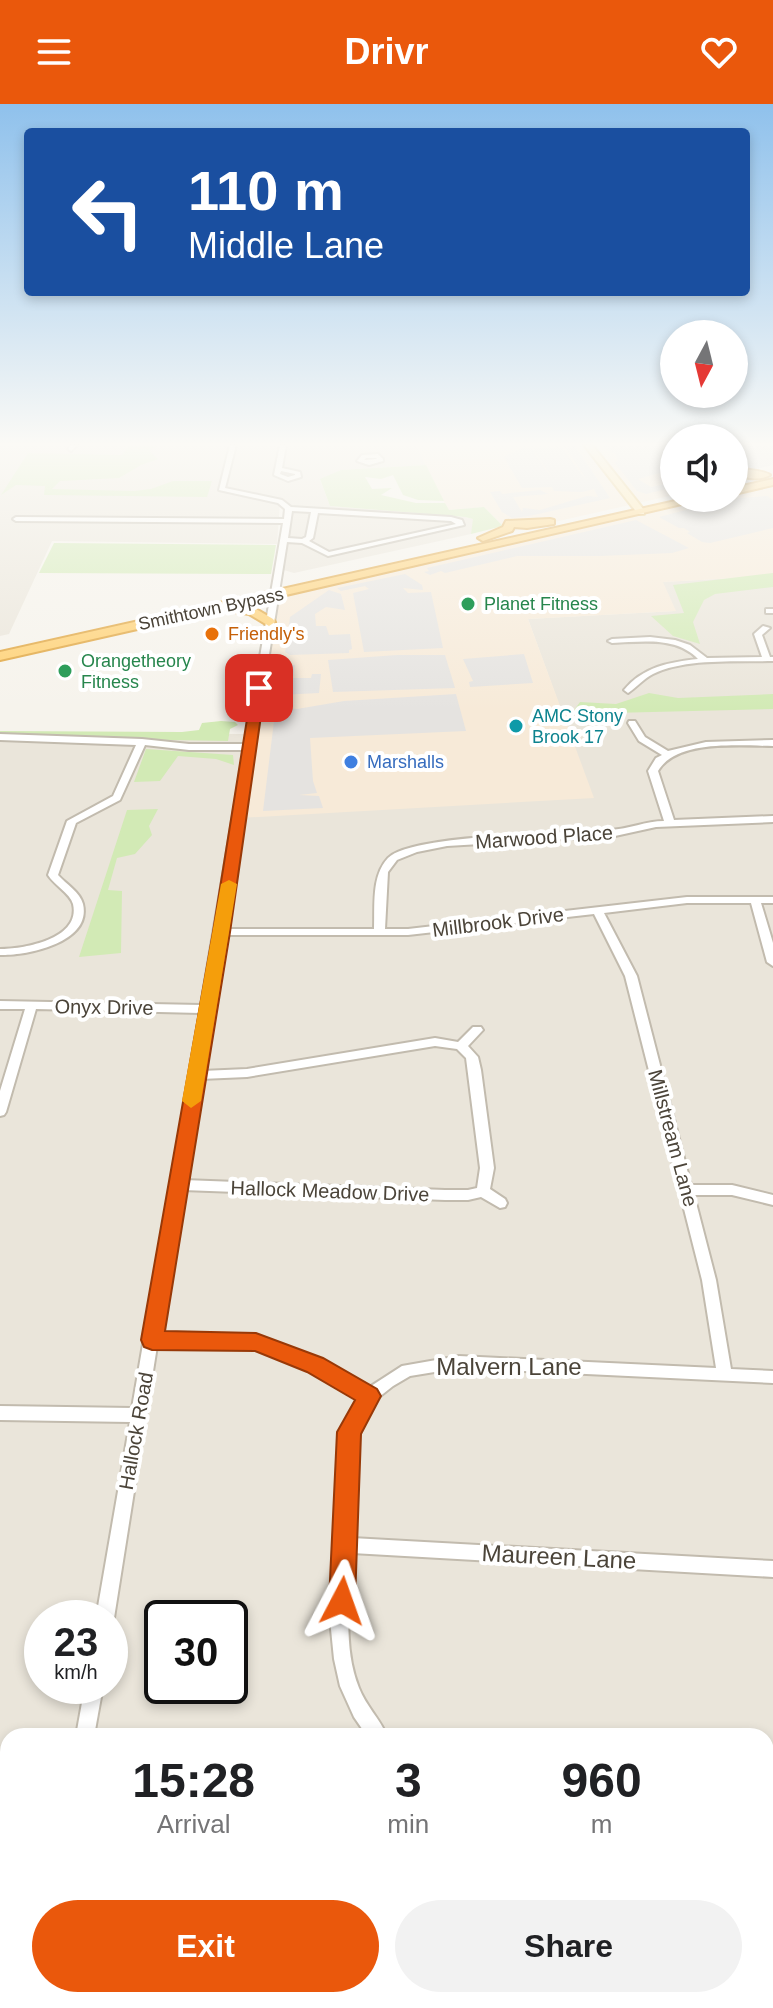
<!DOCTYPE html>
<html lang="en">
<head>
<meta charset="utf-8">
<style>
	body { margin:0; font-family:Arial,sans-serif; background:#f2f2f2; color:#202124; height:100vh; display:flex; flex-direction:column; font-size:30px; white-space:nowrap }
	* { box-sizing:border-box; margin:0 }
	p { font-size:26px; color:#757577 }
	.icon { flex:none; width:44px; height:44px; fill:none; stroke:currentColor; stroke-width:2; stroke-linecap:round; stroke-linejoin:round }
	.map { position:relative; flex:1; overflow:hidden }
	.details { position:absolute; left:0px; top:1624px; width:774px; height:280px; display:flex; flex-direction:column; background:#fff; border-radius:24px 24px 0 0; box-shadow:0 4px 12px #0003 }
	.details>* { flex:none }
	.hud { position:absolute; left:24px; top:24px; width:726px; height:168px; border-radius:8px; box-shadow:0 4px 12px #0003; background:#1a4fa0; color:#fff; overflow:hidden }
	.needle { width:52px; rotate:187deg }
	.fabs { position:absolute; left:660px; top:216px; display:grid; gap:16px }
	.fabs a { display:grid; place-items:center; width:88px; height:88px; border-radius:50%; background:#fff; box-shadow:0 4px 12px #0003; font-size:40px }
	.speed { position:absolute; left:24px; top:1496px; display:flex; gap:16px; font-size:40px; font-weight:700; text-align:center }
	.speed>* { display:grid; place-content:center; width:104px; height:104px; border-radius:50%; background:#fff; box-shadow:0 4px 12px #0003; line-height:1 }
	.speed small { font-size:20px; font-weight:400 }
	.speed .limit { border:4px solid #111; border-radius:12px; background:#fff; color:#111 }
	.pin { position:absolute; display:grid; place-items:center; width:68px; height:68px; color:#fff; margin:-34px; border-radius:16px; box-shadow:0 4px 12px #0006 }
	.me { position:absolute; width:88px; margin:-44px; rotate:4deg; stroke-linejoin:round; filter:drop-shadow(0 0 6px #0008) }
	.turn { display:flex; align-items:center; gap:28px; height:168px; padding:0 32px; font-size:36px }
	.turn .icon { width:104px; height:104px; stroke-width:2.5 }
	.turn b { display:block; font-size:56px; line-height:68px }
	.eta { display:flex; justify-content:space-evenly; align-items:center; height:136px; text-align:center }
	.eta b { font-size:48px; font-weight:700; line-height:56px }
	.action { display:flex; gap:16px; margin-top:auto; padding:16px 32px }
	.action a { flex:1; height:92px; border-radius:48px; background:#ea580c; color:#fff; font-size:32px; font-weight:700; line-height:92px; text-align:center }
	.action a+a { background:#f2f2f2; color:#202124 }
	header { display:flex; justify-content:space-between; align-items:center; height:104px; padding:0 32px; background:#ea580c; color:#fff; font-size:36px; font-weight:700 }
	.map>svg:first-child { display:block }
	.residential { fill:#eae5da; fill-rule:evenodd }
	.commercial { fill:#f7ead8 }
	.green { fill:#d2eab5 }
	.parking { fill:#e5e3e0 }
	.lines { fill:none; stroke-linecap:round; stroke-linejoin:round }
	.minor-casing { stroke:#c2bbae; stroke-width:4 }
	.major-casing { stroke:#e6c16a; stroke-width:4 }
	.highway-casing { stroke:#e0a43c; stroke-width:4 }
	.minor { fill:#fff; fill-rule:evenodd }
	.major { fill:#ffe39c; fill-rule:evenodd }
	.highway { fill:#ffcf6e; fill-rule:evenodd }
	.route { fill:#ea580c; stroke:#983908; stroke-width:2 }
	.slow { fill:#f59e0b }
	.leisure-dot { fill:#2e9e5b; stroke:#fff; stroke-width:3 }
	.food-dot { fill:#e8710a; stroke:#fff; stroke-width:3 }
	.culture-dot { fill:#0f9aa8; stroke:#fff; stroke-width:3 }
	.shop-dot { fill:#3f7fe0; stroke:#fff; stroke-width:3 }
	.labels { text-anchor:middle; stroke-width:8; stroke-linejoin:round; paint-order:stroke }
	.far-leisure-label { font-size:18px; fill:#27864d; stroke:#fff; text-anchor:start }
	.far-street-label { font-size:18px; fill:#4b4439; stroke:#fff }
	.far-food-label { font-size:18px; fill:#c56008; stroke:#fff; text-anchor:start }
	.far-culture-label { font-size:18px; fill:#0d838f; stroke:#fff; text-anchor:start }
	.far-shop-label { font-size:18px; fill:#366cbe; stroke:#fff; text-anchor:start }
	.street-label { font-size:20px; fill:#4b4439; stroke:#fff }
	.near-street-label { font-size:24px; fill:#4b4439; stroke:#fff }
</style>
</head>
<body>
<header><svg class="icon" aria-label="menu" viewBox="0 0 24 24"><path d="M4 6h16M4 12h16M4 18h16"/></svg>Drivr<svg class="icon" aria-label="heart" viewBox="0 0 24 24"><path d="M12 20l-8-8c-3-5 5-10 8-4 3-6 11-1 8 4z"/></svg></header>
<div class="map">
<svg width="773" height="1904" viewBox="0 0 773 1904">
	<rect width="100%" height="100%" fill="#f6f3ec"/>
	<g class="residential">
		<path d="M0,341H416L426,361L341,366L320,376L330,402L465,413L473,415L474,419L471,430L294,469L280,465L289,405L280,398L277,440L52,437L9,530L0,532Z"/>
		<path d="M773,472V1904H0V629L253,630L593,694L528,515L675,507L662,478ZM42,1514H110V1582H42ZM162,1514H230V1582H162ZM8,1632H766V1896H8Z"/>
	</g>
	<g class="commercial">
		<path d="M416,341H674V391L510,428L484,403L448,406Z"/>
		<path d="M773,378V472L663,478L676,507L528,515L594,694L239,714L274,492L703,394H734V387Z"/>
	</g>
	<g class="green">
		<path d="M130,341H160L149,347L158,355L141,361L119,374L60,377L52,385L134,387L151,385L173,377H212L207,393L44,391L45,382L16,381L1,391L28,349L122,351Z"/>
		<path d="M426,361L444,397L418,396L403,391L393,371L381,375L365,373L372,385L392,384L381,391L416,399H445L449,406L484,403L503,422L471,430L473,415L465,413L330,402L320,375L341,366Z"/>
		<path d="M54,439L276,441L271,470L39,469Z"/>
		<path d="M773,469V483L715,490L704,496L693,518L700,540L673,532L651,512L684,509L673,481Z"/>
		<path d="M649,589L678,594L773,590V605L571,610L580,598L616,600Z"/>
		<path d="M221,617L235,618L238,621L230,625L228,637L0,633V627L182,628L199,626L202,619Z"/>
		<path d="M146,645L233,651L234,661L216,655L178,652L160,677L134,678Z"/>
		<path d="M158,705L149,722L152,731L135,750L117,754L108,786L122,787L121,849L79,853L127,706Z"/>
	</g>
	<g class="parking">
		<path d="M603,341H674V373L663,368L638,375L651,383L674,378V383L646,390L637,387L614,358L618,357L615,350Z"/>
		<path d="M734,341H773V361L734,370Z"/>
		<path d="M575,342L610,394L529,412L512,414L502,408L490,388L500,387L502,390L540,386L548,390L513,393L522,408L523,404L540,406L587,392L598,393L594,385L582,388L554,387L552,383L522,384L504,353L519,345L531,344L556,380L533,344L561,343L588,378L565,343Z"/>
		<path d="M767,392L773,396V424L710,439L702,438L687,429L690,428L684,424H679L659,413L728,395Z"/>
		<path d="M636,416L689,444L672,449L600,452H517L445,469L441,467L430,471L424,468L429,467L427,464Z"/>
		<path d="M405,470L422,481L423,486L403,484L408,489L431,488L443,544L364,548L353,489L369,485L365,482L341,487L337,484Z"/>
		<path d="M329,486L341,490L345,506L326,503L315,510L316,522H326L329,531L350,530L352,545L349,546V549L290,551L285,548L290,513Z"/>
		<path d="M524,550L533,579L470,583L469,578L473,577L463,555Z"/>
		<path d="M397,551H445L455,584L333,588L328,556Z"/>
		<path d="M285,561H295L293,574H311L312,570H321L319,589L280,591Z"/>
		<path d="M456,590L466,627L310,634L313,677L317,689L299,691L319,692L323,704L263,707L275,609L284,608V604L297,605L344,597Z"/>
	</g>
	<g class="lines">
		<g class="minor-casing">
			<g id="minor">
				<path d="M71,341H77L71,347L68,345Z"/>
				<path d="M230,341H236L225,384L282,396L291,403L451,413L462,416L464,421L328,452L302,439L287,438L225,825H374C375,802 371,772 388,754C411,730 570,729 610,726C629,725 646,717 664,717L648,667L656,654L662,651L639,637L628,619L629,617H635L645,633L668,647L706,638L773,636V642C740,642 677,635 658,667L674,716L773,712V718L656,723L615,732L447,742L417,748L397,756L388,768L385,825H408L687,793H773V799H761L773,839V862L767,858L751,799H687L604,809L637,872L691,1081H732L773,1091V1101L732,1091H694L716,1176L731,1265L773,1267V1279L459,1264L410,1272L393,1282L374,1297L357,1329L352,1434L773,1457V1473L352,1449C350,1493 342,1542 359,1584C366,1602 380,1615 387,1632H367L354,1613L340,1582L334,1555L331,1525L341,1328L360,1294L310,1265L255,1244L157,1242L114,1514L110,1520V1514H96L130,1318L0,1316V1302L132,1304L200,909L36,905L6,1008L4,1011L0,1012V987L25,905H0V897L201,901L244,646H189L145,641L120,696L76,719L58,771C66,780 80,788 83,800C92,839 26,852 0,851V845C24,845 81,835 73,800C70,789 54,781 48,771L67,717L113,692L136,641L0,636V630L142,635L189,640H245L283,419L16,417L13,415L16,413L284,415L285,405L278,399L219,386ZM292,407L311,408L306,433L302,435L288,434ZM318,409L451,417L456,420L329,448L309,437L313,434ZM594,810L625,872L702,1176L716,1264L459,1252L402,1262L368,1284L320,1257L256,1232L159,1230L183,1086L445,1096H468L481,1093L500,1104L505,1103L507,1099L505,1095L490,1085L494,1064L481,966L478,953L468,942L483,926L481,923H473L458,938L435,934L247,965L202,967L224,831H408ZM435,942L457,945L466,954L480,1064L477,1084L468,1086H445L184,1076L201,975L247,973Z"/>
				<path d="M280,341H286L282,364L300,368L301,373L288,377L274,371ZM281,367L295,370V371L288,373L280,370Z"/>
				<path d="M378,350L383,355V357L369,361L357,357L362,351ZM366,354H376L377,355L364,356Z"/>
				<rect x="766" y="505" width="7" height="4"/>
				<path d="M763,522L770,524L762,531L770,553H773V557C737,558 685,554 653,570C643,575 637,583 628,589L624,586C643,563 669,558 698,555C676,532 641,538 612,539L608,537L612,535L650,533L675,536L690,541L707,554L762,553L754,530Z"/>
				<path d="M85,1582H103L94,1632H76Z"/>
				<rect x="766" y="1702" width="7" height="20"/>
				<rect x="0" y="1707" width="8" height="20"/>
				<path d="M32,1896H52L50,1904H30Z"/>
				<path d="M554,1896H574L571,1904H551Z"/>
			</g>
		</g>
		<g class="major-casing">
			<path id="major" d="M584,341H592L644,406V410H638Z"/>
		</g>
		<g class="highway-casing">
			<g id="highway">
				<path d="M734,363C744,366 763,366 770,371C760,377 745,374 734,370Z"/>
				<path d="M773,375V381L734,390V384Z"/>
				<path d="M689,394H708L238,502L256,505L273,515L275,518L269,522L249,510L228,507L226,505L0,556V548Z"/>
				<path d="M550,415L554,416V420L527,424L514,423L512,427L483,437L478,434L503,423L506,417Z"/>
			</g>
		</g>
		<use href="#minor" class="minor"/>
		<use href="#major" class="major"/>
		<use href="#highway" class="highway"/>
	</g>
	<linearGradient id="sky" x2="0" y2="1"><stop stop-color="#8fc1ec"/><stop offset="0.56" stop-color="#fbfaf6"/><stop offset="1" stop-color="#fbfaf6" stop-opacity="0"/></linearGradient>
	<rect width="773" height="607" fill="url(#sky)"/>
	<path class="route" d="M259,581L265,584L230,828L165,1227L256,1229L323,1254L377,1285L381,1292L361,1330L355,1497L351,1506L342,1510L333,1506L329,1497L337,1328L355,1296L307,1268L255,1247L152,1246L144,1243L141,1236L213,828L252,584Z"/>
	<path class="slow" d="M229,776L237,780L201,997L191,1004L182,997L221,780Z"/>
	<g class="leisure-dot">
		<circle cx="468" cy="500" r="8"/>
		<circle cx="65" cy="567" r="8"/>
	</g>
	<circle class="food-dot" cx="212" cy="530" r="8"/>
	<circle class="culture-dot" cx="516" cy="622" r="8"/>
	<circle class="shop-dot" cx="351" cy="658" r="8"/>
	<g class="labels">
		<g class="far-leisure-label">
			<text x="484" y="506">Planet Fitness</text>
			<text x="81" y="563">Orangetheory<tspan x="81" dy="21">Fitness</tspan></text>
		</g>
		<g class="far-street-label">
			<text transform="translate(211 505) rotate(-12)" y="6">Smithtown Bypass</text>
		</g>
		<g class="far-food-label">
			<text x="228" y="536">Friendly's</text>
		</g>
		<g class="far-culture-label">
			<text x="532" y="618">AMC Stony<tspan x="532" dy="21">Brook 17</tspan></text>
		</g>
		<g class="far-shop-label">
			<text x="367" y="664">Marshalls</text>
		</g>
		<g class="street-label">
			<text transform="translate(544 733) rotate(-4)" y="7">Marwood Place</text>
			<text transform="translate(498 818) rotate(-7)" y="7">Millbrook Drive</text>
			<text transform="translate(104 903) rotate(1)" y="7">Onyx Drive</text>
			<text transform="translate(673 1034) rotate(75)" y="7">Millstream Lane</text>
			<text transform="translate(330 1087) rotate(2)" y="7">Hallock Meadow Drive</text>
			<text transform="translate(136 1327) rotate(-80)" y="7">Hallock Road</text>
		</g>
		<g class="near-street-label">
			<text x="509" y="1271">Malvern Lane</text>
			<text transform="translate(559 1453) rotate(3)" y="8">Maureen Lane</text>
		</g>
	</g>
</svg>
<div class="fabs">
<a><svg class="needle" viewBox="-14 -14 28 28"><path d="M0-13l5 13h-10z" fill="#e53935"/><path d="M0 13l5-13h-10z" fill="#757577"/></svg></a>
<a><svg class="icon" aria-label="sound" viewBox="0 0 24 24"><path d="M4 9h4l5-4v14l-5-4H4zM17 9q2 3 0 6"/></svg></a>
</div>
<div class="speed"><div>23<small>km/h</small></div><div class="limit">30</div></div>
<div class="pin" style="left:259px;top:584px;background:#d93025"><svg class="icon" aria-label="arrive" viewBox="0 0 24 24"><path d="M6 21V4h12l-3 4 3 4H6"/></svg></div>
<svg class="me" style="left:342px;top:1497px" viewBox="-20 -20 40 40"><path d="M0-17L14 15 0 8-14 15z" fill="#ea580c" stroke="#fff" stroke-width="4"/></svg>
<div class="hud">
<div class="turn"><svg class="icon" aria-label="left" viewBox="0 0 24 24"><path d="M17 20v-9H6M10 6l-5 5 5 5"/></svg><div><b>110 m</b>Middle Lane</div></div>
</div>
<section class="details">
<div class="eta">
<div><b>15:28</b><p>Arrival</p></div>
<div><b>3</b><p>min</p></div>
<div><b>960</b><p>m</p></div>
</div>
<div class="action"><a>Exit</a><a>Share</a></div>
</section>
</div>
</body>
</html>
